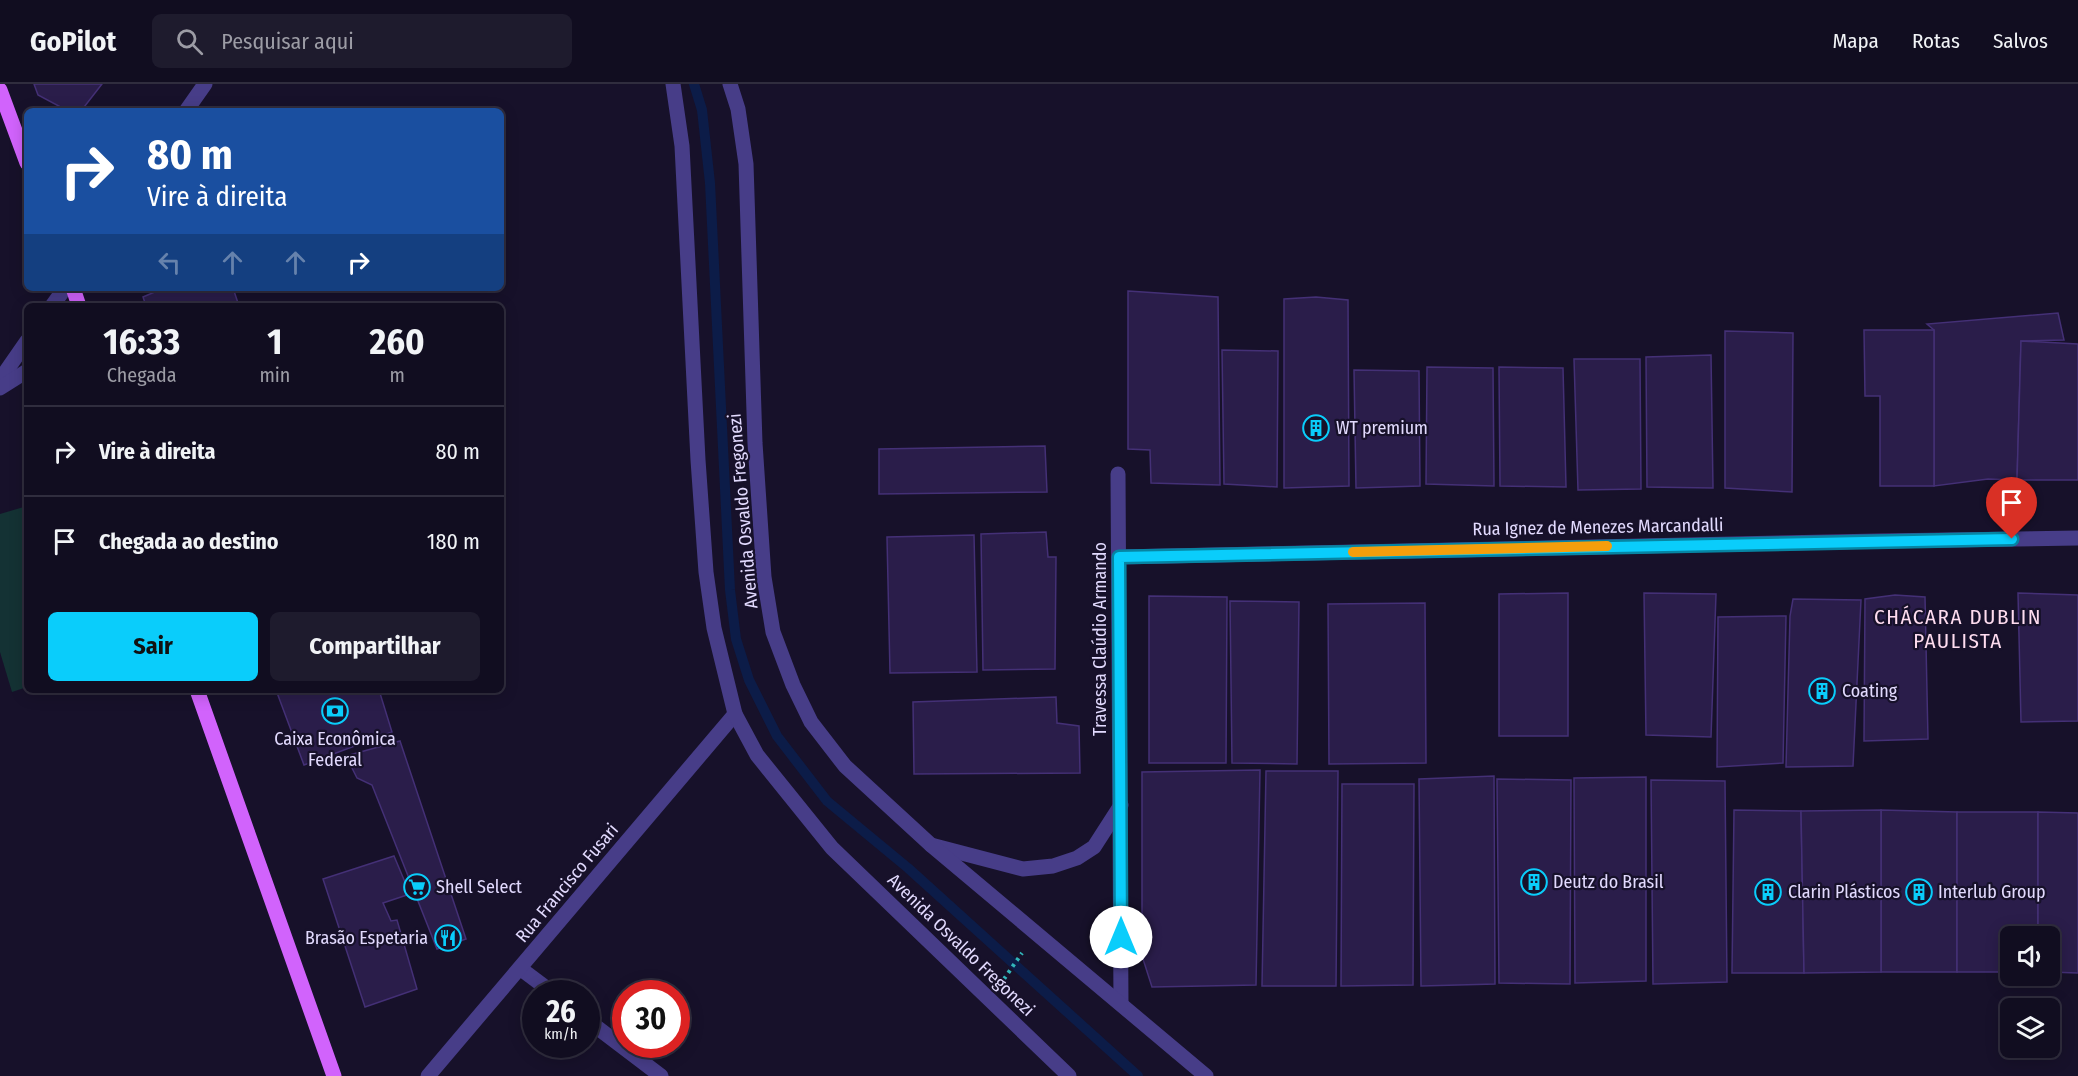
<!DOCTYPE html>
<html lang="pt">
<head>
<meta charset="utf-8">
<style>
	body { margin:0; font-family:"Fira Sans Condensed",sans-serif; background:#1e1b2d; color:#f1f3f6; height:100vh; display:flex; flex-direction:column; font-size:22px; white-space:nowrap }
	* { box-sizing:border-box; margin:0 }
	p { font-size:20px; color:#9c9ca5 }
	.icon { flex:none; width:33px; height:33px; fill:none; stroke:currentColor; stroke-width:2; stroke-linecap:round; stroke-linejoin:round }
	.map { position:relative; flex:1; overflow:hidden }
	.panel { position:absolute; left:24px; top:219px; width:480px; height:390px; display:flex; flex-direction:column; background:#110d20; border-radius:9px; box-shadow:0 3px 15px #0003,0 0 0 2px #302d3e }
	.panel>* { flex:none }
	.banner { position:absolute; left:24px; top:24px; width:480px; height:183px; border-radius:9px; box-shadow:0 3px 15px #0003,0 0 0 2px #302d3e; background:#1a4fa0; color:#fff; overflow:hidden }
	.fabs { position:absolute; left:2000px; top:842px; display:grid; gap:12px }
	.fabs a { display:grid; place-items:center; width:60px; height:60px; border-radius:9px; background:#110d20; box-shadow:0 3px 15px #0003,0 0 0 2px #302d3e; font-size:30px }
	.speed { position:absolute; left:522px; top:896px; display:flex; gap:12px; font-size:30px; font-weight:700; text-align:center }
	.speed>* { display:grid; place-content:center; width:78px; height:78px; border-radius:50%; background:#110d20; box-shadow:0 3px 15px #0003,0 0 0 2px #302d3e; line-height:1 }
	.speed small { font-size:15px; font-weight:400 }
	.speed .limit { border:9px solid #d22; background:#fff; color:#111 }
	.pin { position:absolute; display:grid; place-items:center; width:51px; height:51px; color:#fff; margin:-62px -26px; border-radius:50% 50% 50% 0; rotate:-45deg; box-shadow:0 0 6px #0007 }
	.pin .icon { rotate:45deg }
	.me { position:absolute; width:66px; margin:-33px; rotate:0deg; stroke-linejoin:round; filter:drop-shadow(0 0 4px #0008) }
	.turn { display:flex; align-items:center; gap:21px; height:126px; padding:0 24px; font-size:27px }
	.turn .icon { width:78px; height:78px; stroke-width:2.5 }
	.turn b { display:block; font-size:42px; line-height:51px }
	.lanes { display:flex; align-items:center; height:57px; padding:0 24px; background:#0003; justify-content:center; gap:30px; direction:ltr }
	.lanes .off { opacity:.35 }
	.eta { display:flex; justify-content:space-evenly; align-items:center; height:102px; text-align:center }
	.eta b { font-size:36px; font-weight:700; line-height:42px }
	.cta { display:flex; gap:12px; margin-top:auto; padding:12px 24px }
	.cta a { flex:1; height:69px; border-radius:9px; background:#0acdfb; color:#111; font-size:24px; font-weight:700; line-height:69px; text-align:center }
	.cta a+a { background:#1e1b2d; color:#f1f3f6 }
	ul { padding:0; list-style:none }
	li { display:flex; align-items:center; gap:18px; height:90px; padding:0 24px; border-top:2px solid #302d3e }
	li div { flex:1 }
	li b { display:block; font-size:22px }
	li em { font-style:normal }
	header { display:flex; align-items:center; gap:36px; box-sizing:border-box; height:84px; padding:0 30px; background:#110d20; border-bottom:2px solid #302d3e }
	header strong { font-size:28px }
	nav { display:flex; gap:33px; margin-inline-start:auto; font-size:21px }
	.search { width:420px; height:54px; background:#1e1b2d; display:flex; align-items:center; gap:15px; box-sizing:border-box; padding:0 21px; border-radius:9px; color:#9c9ca5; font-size:22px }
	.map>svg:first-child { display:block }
	.green { fill:#143234 }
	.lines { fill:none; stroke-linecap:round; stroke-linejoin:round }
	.stream { stroke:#0c1c48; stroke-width:10 }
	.building { fill:#2a1d4a; stroke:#443076; stroke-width:1.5 }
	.path { stroke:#32b6ba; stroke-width:4; stroke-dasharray:3 4.5; stroke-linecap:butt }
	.minor { stroke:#473d88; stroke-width:15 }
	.tertiary { stroke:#473d88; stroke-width:15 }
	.primary { stroke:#d163fc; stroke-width:15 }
	.route-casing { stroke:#0685a3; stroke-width:15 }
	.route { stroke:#0acdfb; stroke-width:10 }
	.slow { stroke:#f59e0b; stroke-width:10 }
	.labels { text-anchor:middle; stroke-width:4.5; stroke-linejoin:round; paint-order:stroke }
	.poi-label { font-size:18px; fill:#e2dafe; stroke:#17112a; text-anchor:start }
	.street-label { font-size:18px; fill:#e2dafe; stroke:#17112a }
	.quarter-label { font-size:21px; letter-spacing:1.5px; fill:#fedcef; stroke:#17112a }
</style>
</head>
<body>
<header>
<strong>GoPilot</strong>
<div class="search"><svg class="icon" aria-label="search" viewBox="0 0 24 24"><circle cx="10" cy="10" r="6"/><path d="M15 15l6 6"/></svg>Pesquisar aqui</div>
<nav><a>Mapa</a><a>Rotas</a><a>Salvos</a></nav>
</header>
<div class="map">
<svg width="2078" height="992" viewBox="0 0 2078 992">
	<rect width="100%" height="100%" fill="#17112a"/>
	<path class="green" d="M27,422V603L12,608L0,568V430Z"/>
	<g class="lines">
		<path class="stream" d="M694,0L702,26L710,99L730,506L736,555L749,596L777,652L827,717L908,784L1138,992"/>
	</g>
	<g class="building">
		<path d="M34,0H102L81,27H68L38,11Z"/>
		<path d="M164,204H233L239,222H146L143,213Z"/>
		<path d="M1128,207L1218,213L1220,401L1151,399L1150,366L1128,365Z"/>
		<path d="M1316,213L1348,216L1349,402L1284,404V215Z"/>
		<path d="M2058,229L2064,256L2021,257L2017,396L1988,395L1934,402V246L1927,240Z"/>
		<path d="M1864,246H1934V402H1880V312H1865Z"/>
		<path d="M1725,247L1793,249L1792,408L1725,404Z"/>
		<path d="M2021,257L2078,260V396H2017Z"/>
		<path d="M1222,266L1278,267L1277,403L1224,400Z"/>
		<path d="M1711,271L1713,404L1647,403L1646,273Z"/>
		<path d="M1574,275H1640L1641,405L1578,406Z"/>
		<path d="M1427,283L1493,284L1494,402L1426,400Z"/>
		<path d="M1499,283L1563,284L1566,403L1500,402Z"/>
		<path d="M1354,286L1419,287L1420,402L1356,404Z"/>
		<path d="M1045,362L1047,408L879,410V365Z"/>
		<path d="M1046,448L1048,473H1056L1055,585L983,586L981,450Z"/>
		<path d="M974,451L977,588L890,589L887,453Z"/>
		<path d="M1568,509V652H1499V510Z"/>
		<path d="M1644,509L1716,510L1711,653L1646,651Z"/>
		<path d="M2018,509L2078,511V637L2021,638Z"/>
		<path d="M1895,511L1925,513L1928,655L1864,657L1865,515Z"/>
		<path d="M1149,512L1227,513L1226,679H1149Z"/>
		<path d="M1793,515L1861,516L1853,682L1786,683L1790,532Z"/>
		<path d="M1230,517L1299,518L1297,680L1232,679Z"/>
		<path d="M1425,519L1426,679L1329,680L1328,520Z"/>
		<path d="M1786,532L1783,679L1717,683L1718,533Z"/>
		<path d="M276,606H379L392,648L304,681Z"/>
		<path d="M1056,613L1057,639L1079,642L1080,689L914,690L913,618Z"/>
		<path d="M400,657L466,855L437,865L372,701L357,694L346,672Z"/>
		<path d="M1260,686L1256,901L1152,903L1142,872V688Z"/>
		<path d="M1266,687H1338L1336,902H1262Z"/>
		<path d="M1494,692L1495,900L1421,902L1419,695Z"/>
		<path d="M1646,693V897L1575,899L1574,694Z"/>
		<path d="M1497,695L1571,696L1570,900L1499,899Z"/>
		<path d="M1651,696L1725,697L1727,898L1653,900Z"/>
		<path d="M1342,700H1414L1413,901L1341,902Z"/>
		<path d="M1734,726L1801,727L1804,889H1732Z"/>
		<path d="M1881,726L1957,728V888H1881Z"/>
		<path d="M1881,726V888L1804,889L1801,727Z"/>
		<path d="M1957,728H2038V852H2010V888H1957Z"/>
		<path d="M2038,728L2078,729V889L2049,888V852H2038Z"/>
		<path d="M394,772L410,810L383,819L391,837L397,836L417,905L365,923L323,795Z"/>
	</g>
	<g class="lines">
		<path class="path" d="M1004,895L1022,869"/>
		<g class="minor">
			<path d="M186,27L205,0"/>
			<path d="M52,222L65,204"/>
			<path d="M0,296L27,257"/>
			<path d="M0,304L27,287"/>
			<path d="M1118,390L1121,920"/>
			<path d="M1119,473L1879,457L2078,454"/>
			<path d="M931,761L1023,785L1053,782L1077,774L1094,763L1121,721"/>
			<path d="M521,885L553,909"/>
			<path d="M586,935L661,992"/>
			<path d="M428,992L735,630"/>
		</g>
		<g class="tertiary">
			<path d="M673,0L682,62L698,376L706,488L714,544L735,630L757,671L832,764L1069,992"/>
			<path d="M730,0L738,25L746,80L755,359L764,493L773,548L793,601L811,638L845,682L931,761L1206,992"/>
		</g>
		<g class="primary">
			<path d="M0,6L27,79"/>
			<path d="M73,204L79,222"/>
			<path d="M197,606L334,992"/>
		</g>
	</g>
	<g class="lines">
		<g class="route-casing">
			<path id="route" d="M1121,853L1119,473L2012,455"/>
		</g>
		<use href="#route" class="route"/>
		<path class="slow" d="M1353,468L1607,462"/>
	</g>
	<defs>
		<g id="building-ring" transform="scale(1.35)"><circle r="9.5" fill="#17112a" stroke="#0acdfb" stroke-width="1.5"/><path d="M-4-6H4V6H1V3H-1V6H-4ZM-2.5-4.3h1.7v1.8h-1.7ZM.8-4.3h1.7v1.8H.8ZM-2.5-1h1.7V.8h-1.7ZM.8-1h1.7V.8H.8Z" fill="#0acdfb"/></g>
		<g id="bank-ring" transform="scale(1.35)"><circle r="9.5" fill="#17112a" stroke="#0acdfb" stroke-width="1.5"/><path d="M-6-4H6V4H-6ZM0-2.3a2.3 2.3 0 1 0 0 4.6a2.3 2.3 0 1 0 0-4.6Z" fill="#0acdfb"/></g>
		<g id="supermarket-ring" transform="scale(1.35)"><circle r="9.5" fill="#17112a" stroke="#0acdfb" stroke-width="1.5"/><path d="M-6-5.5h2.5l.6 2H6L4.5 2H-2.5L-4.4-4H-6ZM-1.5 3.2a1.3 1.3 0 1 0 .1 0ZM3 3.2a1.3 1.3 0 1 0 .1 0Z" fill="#0acdfb"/></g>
		<g id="restaurant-ring" transform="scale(1.35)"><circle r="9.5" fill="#17112a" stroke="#0acdfb" stroke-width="1.5"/><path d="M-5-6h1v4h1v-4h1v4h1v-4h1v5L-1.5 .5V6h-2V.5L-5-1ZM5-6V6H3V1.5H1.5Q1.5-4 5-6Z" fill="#0acdfb"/></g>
	</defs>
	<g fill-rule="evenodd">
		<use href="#building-ring" x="1316" y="344"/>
		<use href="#building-ring" x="1822" y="607"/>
		<use href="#bank-ring" x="335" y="627"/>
		<use href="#building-ring" x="1534" y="798"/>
		<use href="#supermarket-ring" x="417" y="803"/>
		<use href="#building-ring" x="1768" y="808"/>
		<use href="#building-ring" x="1919" y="808"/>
		<use href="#restaurant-ring" x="448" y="854"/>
	</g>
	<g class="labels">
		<g class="poi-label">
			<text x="1336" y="350">WT premium</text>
			<text x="1842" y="613">Coating</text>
			<text x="335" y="661" text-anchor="middle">Caixa Econômica<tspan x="335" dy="21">Federal</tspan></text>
			<text x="1553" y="804">Deutz do Brasil</text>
			<text x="436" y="809">Shell Select</text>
			<text x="1788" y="814">Clarin Plásticos</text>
			<text x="1938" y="814">Interlub Group</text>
			<text x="428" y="860" text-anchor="end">Brasão Espetaria</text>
		</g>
		<g class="street-label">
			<text transform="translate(743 427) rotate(-95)" y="6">Avenida Osvaldo Fregonezi</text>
			<text transform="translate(1598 443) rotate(-1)" y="6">Rua Ignez de Menezes Marcandalli</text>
			<text transform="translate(1100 555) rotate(-90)" y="6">Travessa Claúdio Armando</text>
			<text transform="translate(567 799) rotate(-50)" y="6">Rua Francisco Fusari</text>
			<text transform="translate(961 861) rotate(44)" y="6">Avenida Osvaldo Fregonezi</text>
		</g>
		<g class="quarter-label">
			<text x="1958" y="540">CHÁCARA DUBLIN<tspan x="1958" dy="24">PAULISTA</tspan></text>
		</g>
	</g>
</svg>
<div class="fabs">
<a><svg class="icon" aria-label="sound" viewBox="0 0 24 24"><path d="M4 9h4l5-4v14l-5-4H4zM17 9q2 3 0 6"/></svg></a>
<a><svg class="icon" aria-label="layers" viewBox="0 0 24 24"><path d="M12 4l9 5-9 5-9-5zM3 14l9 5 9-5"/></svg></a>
</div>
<div class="speed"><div>26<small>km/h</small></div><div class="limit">30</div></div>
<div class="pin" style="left:2012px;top:455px;background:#d93025"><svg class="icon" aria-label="arrive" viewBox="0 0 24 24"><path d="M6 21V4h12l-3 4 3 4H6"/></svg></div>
<svg class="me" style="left:1121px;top:853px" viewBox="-20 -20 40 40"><circle r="19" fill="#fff"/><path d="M0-13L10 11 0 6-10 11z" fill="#0acdfb"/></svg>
<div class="banner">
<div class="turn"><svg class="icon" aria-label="right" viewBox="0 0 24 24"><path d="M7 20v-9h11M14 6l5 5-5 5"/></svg><div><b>80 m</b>Vire à direita</div></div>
<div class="lanes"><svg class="icon off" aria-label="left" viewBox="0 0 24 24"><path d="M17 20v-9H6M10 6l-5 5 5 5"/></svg><svg class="icon off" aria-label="ahead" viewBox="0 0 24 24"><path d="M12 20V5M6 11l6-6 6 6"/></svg><svg class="icon off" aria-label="ahead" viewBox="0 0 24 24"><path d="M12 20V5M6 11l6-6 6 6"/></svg><svg class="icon" aria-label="right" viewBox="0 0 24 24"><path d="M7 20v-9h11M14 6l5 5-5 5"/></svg></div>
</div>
<section class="panel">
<div class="eta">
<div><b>16:33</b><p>Chegada</p></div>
<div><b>1</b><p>min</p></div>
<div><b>260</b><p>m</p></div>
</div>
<ul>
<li><svg class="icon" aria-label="right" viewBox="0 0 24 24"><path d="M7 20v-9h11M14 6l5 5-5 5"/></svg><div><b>Vire à direita</b></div><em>80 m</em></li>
<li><svg class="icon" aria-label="arrive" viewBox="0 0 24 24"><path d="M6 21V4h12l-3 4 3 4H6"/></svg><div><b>Chegada ao destino</b></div><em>180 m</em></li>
</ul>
<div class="cta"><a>Sair</a><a>Compartilhar</a></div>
</section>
</div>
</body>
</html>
